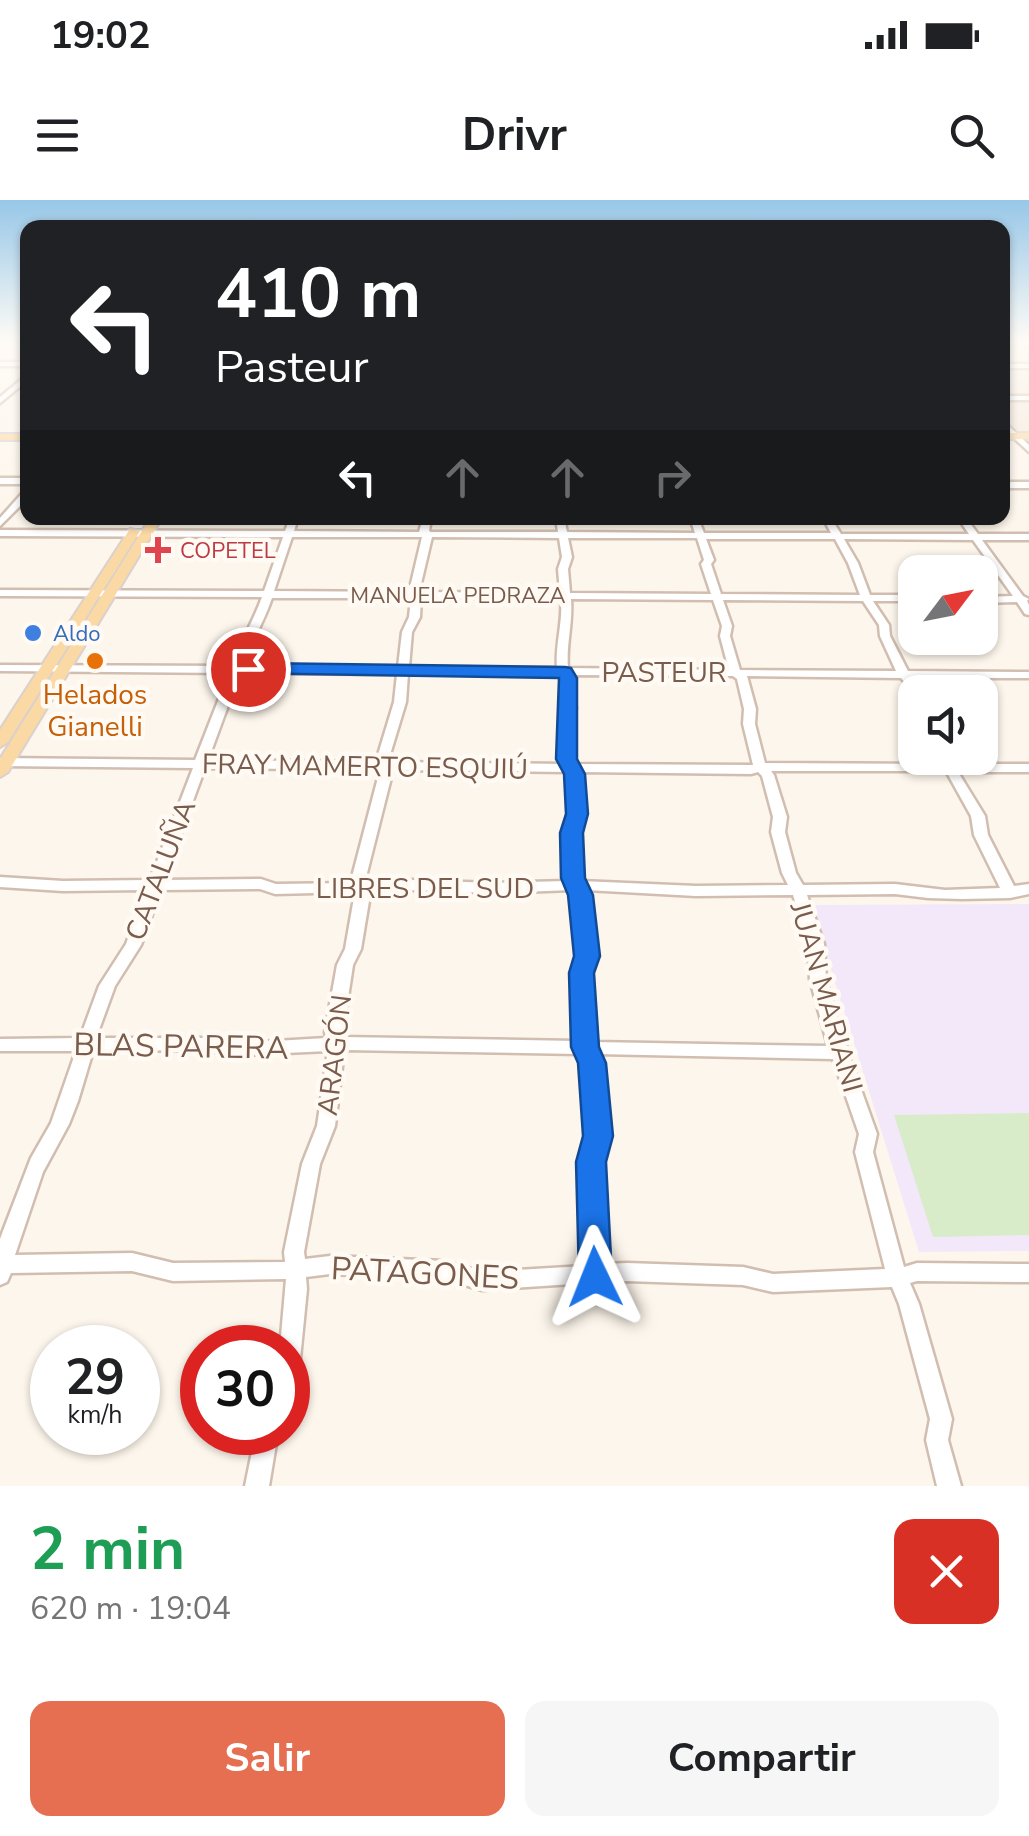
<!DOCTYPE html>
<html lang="es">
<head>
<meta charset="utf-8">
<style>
	body { margin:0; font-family:"Nunito Sans",sans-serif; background:#f6f6f6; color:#202124; height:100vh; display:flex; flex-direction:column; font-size:38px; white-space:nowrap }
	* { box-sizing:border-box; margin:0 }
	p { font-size:32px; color:#757577 }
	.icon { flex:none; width:55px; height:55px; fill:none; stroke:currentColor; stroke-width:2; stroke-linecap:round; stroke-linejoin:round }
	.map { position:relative; height:1286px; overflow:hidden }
	.sheet { display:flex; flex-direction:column; background:#fff; flex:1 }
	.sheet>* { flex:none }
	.banner { position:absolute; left:20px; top:20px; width:990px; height:305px; border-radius:20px; box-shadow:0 2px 8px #0004; background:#202124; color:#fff; overflow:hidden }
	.needle { width:65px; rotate:58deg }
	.tools { position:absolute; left:898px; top:355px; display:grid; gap:20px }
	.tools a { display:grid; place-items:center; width:100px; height:100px; border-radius:20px; background:#fff; box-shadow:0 2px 8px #0004; font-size:50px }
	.speed { position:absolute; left:30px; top:1125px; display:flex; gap:20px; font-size:50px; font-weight:700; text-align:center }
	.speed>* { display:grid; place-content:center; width:130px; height:130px; border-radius:50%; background:#fff; box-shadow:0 2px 8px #0004; line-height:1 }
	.speed small { font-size:25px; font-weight:400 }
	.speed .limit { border:15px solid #d22; background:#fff; color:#111 }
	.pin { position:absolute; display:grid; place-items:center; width:85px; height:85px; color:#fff; margin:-42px; border:5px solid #fff; border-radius:50%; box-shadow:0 2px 10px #0007 }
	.me { position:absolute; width:110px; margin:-55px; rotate:358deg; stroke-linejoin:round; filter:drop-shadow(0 0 8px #0008) }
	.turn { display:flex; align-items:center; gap:35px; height:210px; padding:0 30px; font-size:45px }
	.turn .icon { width:130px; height:130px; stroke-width:2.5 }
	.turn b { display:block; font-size:70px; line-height:85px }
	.lanes { display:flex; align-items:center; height:95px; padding:0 30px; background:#0003; justify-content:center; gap:50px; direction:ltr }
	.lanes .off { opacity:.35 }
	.round { display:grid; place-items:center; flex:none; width:105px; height:105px; border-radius:20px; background:#f6f6f6 }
	.head { display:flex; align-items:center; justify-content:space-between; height:170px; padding:0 30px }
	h1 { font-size:60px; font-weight:700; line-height:75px; color:#1e9e55 }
	.action { display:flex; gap:20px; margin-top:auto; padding:20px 30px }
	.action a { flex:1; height:115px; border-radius:20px; background:#e76f51; color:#fff; font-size:40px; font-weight:700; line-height:115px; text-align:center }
	.action a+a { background:#f6f6f6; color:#202124 }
	.status { display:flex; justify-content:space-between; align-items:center; height:70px; padding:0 50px; background:#fff; direction:ltr }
	.status svg { height:28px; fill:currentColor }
	header { display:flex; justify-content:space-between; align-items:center; height:130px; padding:0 30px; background:#fff; font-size:45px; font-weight:700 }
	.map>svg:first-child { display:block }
	.residential { fill:#f5e8da }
	.education { fill:#f3e8fa }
	.green { fill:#d8ecc9 }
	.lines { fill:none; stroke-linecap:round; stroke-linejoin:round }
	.minor-casing { stroke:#d1beb0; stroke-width:5 }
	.major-casing { stroke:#dad1cd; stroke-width:4 }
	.minor { fill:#fff; fill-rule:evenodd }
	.major { fill:#fbd9a5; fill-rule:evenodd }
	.route { fill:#1a73e8; stroke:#114b97; stroke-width:2.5 }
	.health-dot { fill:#e0444e; stroke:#fffaf3; stroke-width:4 }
	.shop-dot { fill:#3f7fe0; stroke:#fffaf3; stroke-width:4 }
	.food-dot { fill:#e8710a; stroke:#fffaf3; stroke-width:4 }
	.labels { text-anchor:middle; stroke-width:9; stroke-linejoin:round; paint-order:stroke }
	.far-health-label { font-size:22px; fill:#be3a42; stroke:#fffaf3; text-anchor:start }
	.far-street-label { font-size:22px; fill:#7a5c4d; stroke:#fffaf3 }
	.far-shop-label { font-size:22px; fill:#366cbe; stroke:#fffaf3; text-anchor:start }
	.street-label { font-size:28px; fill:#7a5c4d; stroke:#fffaf3 }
	.food-label { font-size:28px; fill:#c56008; stroke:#fffaf3 }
	.near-street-label { font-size:32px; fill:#7a5c4d; stroke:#fffaf3 }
</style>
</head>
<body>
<div class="status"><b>19:02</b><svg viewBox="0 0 49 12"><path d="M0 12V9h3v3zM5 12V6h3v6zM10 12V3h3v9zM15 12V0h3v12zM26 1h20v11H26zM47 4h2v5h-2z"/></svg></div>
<header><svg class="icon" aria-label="menu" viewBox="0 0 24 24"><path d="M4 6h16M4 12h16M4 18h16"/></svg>Drivr<svg class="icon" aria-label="search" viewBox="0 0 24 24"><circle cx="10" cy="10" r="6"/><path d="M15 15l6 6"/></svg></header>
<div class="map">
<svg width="1029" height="1286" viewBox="0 0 1029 1286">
	<rect width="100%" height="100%" fill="#fdf6ec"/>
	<rect class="residential" x="1003" y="140" width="26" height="93"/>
	<path class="education" d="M1029,704V1051L919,1052L811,705Z"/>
	<path class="green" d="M1029,913V1035L933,1037L894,915Z"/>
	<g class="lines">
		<g class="minor-casing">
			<g id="minor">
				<path d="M1019,140H1026L1029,143V148Z"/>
				<rect x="0" y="162" width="28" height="4"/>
				<rect x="1002" y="164" width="27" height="4"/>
				<path d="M28,174V180L0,203V197Z"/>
				<rect x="1002" y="196" width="27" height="4"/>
				<path d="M1002,220L1029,245V252L1002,227Z"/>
				<rect x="0" y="278" width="28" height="6"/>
				<rect x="1002" y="282" width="27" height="6"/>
				<path d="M25,290H28V298L0,326V318Z"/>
				<path d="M290,318H298L294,331L419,332L423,318H431L429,331L431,332H558L556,318H564L567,332L695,333L690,318H698L704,333H831L823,318H831L841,334H969L958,318H966L978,334H1029V340H982L1023,396L1029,399L1027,401L1029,405V415L1025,414L1017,402L980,403V397L1013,396L973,340L844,339L858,363L870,395H915V401H873L889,425L890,436L908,471L1029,472V478H912L923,492H915V495L901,478L747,476L756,509L755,524L765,563L941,564L938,558H950L954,564H1029V572H958L985,616L988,635L1014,686L1029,684V694L1010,698L962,699L928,698L895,694L807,695L824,744L826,779L842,839L850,853L849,856L877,934L873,952L904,1067L917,1063L1029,1064V1082L917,1081L910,1083L919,1104L952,1219L948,1240L961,1286H937L926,1240L930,1219L899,1104L892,1087L773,1092L743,1085L627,1081L603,1083L595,1086L588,1083L482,1090L444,1079L330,1074L306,1077L307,1089L299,1169L296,1176L288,1179V1148H280L286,1079L173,1081L132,1071L11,1073L7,1082L0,1085V1039L3,1031L31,958L51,923L76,851H0V839L80,838L99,786L126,744L146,690L63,691L0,687V677L63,681L150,680L193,568L0,566V558L195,560L229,473L0,471V465L231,466C241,441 253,422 262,397L0,396V390L264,391L283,337L0,336V330L285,331ZM292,337H422L409,392L274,391ZM432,337L559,338L562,357L558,369L560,393L419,392ZM568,338H697L704,360L701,364L711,394L570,393L568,369L572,357ZM706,339H835L848,363L860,395L721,394L711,364L714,360ZM272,398H411L409,417L402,432L398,467L242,466C251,442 264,422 272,398ZM421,398L561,399C563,423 555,444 557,468L409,467L412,432L420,417ZM571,399L713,400L722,426L720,436L729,470L568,468C566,444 573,423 571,399ZM723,400L863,401L879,425L880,436L896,471L740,470L730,436L732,426ZM240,473L397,474L394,502L377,558L380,562L208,560ZM408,474L561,475L564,509L559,520L561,559L563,564L393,562L389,558L406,502ZM572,475L733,476L737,479L744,509L743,524L753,565L576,564L573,559L571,520L576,509ZM205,568L380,570L352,677L353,683L276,684L261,679L164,680ZM393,570L567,572C575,608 560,645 567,681L492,683L383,679L367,681L366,677ZM771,571H946L971,616L974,635L1000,688L945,690L895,684L803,685L796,673L785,632L787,617L774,575ZM580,572L751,574L758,572L762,576L773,617L771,632L782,673L788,685L696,686L581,681C575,644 588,608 580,572ZM260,689L275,694L355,692L345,749L337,765L325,832L326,838L227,844L212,838H96L115,786L141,745L161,690ZM383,689L492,693L572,690L579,756L574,773L576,841L342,837L353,765L361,749L370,695L369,690ZM586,690L696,696L793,695L808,744L810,779L828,846L593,842L590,773L595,756L588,695ZM210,850L225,856L328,851L317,926L302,964L284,1052L285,1062L173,1063L132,1053L15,1055L43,972L69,924L78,901L93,851ZM344,850L580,854L584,863L589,936L582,962L585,1066L482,1072L444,1061L330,1056L305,1059L304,1052L320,964L335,926ZM597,854L833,859L859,934L855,952L885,1069L773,1074L743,1067L627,1063L605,1064L600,962L607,936L600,863Z"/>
				<path d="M256,1232H278L269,1286H245Z"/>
			</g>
		</g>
		<g class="major-casing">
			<g id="major">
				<rect x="1002" y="233" width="27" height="6"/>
				<rect x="0" y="234" width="28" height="6"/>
				<path d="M150,318H162L8,572L0,577V559Z"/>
				<path d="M130,329L140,331L8,542L0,547V530Z"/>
			</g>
		</g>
		<use href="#minor" class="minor"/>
		<use href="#major" class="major"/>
	</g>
	<linearGradient id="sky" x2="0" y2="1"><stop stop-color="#97c7e8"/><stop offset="0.44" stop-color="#fefbf6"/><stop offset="1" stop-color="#fefbf6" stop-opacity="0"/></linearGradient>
	<rect width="1029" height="320" fill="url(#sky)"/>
	<path class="route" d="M248,463L565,467L571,468L577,478V559L585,574L588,614L583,633L585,678L593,695L600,756L594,773L599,847L606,863L613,936L606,962L612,1077L607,1087L595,1092L583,1087L579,1077L576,962L583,936L578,863L571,847L569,773L574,756L568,695L561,678L560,633L566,614L564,574L556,559L559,478L241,473V465Z"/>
	<path class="health-dot" d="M153 335h10v10h10v10h-10v10h-10v-10h-10v-10h10z"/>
	<circle class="shop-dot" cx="33" cy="433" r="10"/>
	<circle class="food-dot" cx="95" cy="461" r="10"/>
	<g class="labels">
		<g class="far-health-label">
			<text x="180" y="358">COPETEL</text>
		</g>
		<g class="far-street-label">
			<text x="458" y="403">MANUELA PEDRAZA</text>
		</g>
		<g class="far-shop-label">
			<text x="53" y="441">Aldo</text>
		</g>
		<g class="street-label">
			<text x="664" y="482">PASTEUR</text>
			<text transform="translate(365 566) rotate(1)" y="10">FRAY MAMERTO ESQUIÚ</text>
			<text transform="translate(160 670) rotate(-69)" y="10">CATALUÑA</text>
			<text x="425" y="698">LIBRES DEL SUD</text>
			<text transform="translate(827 797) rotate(74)" y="10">JUAN MARIANI</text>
			<text transform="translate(334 855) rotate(-83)" y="10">ARAGÓN</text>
		</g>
		<g class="food-label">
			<text x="95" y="504">Helados<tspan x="95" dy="32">Gianelli</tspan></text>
		</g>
		<g class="near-street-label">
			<text transform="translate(181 846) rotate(1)" y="11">BLAS PARERA</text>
			<text transform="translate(425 1073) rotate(3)" y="11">PATAGONES</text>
		</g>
	</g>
</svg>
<div class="tools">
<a><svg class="needle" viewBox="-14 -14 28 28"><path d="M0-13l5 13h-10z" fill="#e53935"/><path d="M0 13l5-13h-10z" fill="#757577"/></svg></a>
<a><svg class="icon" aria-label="sound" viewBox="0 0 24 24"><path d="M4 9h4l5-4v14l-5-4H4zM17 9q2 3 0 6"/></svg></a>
</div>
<div class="speed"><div>29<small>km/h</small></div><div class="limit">30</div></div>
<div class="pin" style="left:248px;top:469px;background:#d93025"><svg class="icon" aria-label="arrive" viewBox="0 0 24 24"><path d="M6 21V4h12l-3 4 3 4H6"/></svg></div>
<svg class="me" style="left:595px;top:1077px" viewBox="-20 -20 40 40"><path d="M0-17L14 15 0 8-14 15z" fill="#1a73e8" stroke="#fff" stroke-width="4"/></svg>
<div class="banner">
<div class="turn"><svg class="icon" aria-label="left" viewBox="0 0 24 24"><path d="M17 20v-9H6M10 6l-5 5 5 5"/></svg><div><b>410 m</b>Pasteur</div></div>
<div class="lanes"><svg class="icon" aria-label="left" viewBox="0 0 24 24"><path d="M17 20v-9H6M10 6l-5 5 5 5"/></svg><svg class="icon off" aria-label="ahead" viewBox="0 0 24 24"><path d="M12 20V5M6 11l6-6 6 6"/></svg><svg class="icon off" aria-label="ahead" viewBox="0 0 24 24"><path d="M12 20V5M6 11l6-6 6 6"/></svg><svg class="icon off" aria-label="right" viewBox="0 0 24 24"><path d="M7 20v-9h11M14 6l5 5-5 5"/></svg></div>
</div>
</div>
<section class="sheet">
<div class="head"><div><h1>2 min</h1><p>620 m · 19:04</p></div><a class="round" style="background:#d93025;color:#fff"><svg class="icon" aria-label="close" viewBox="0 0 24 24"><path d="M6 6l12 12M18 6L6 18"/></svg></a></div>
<div class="action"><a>Salir</a><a>Compartir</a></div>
</section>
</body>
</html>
